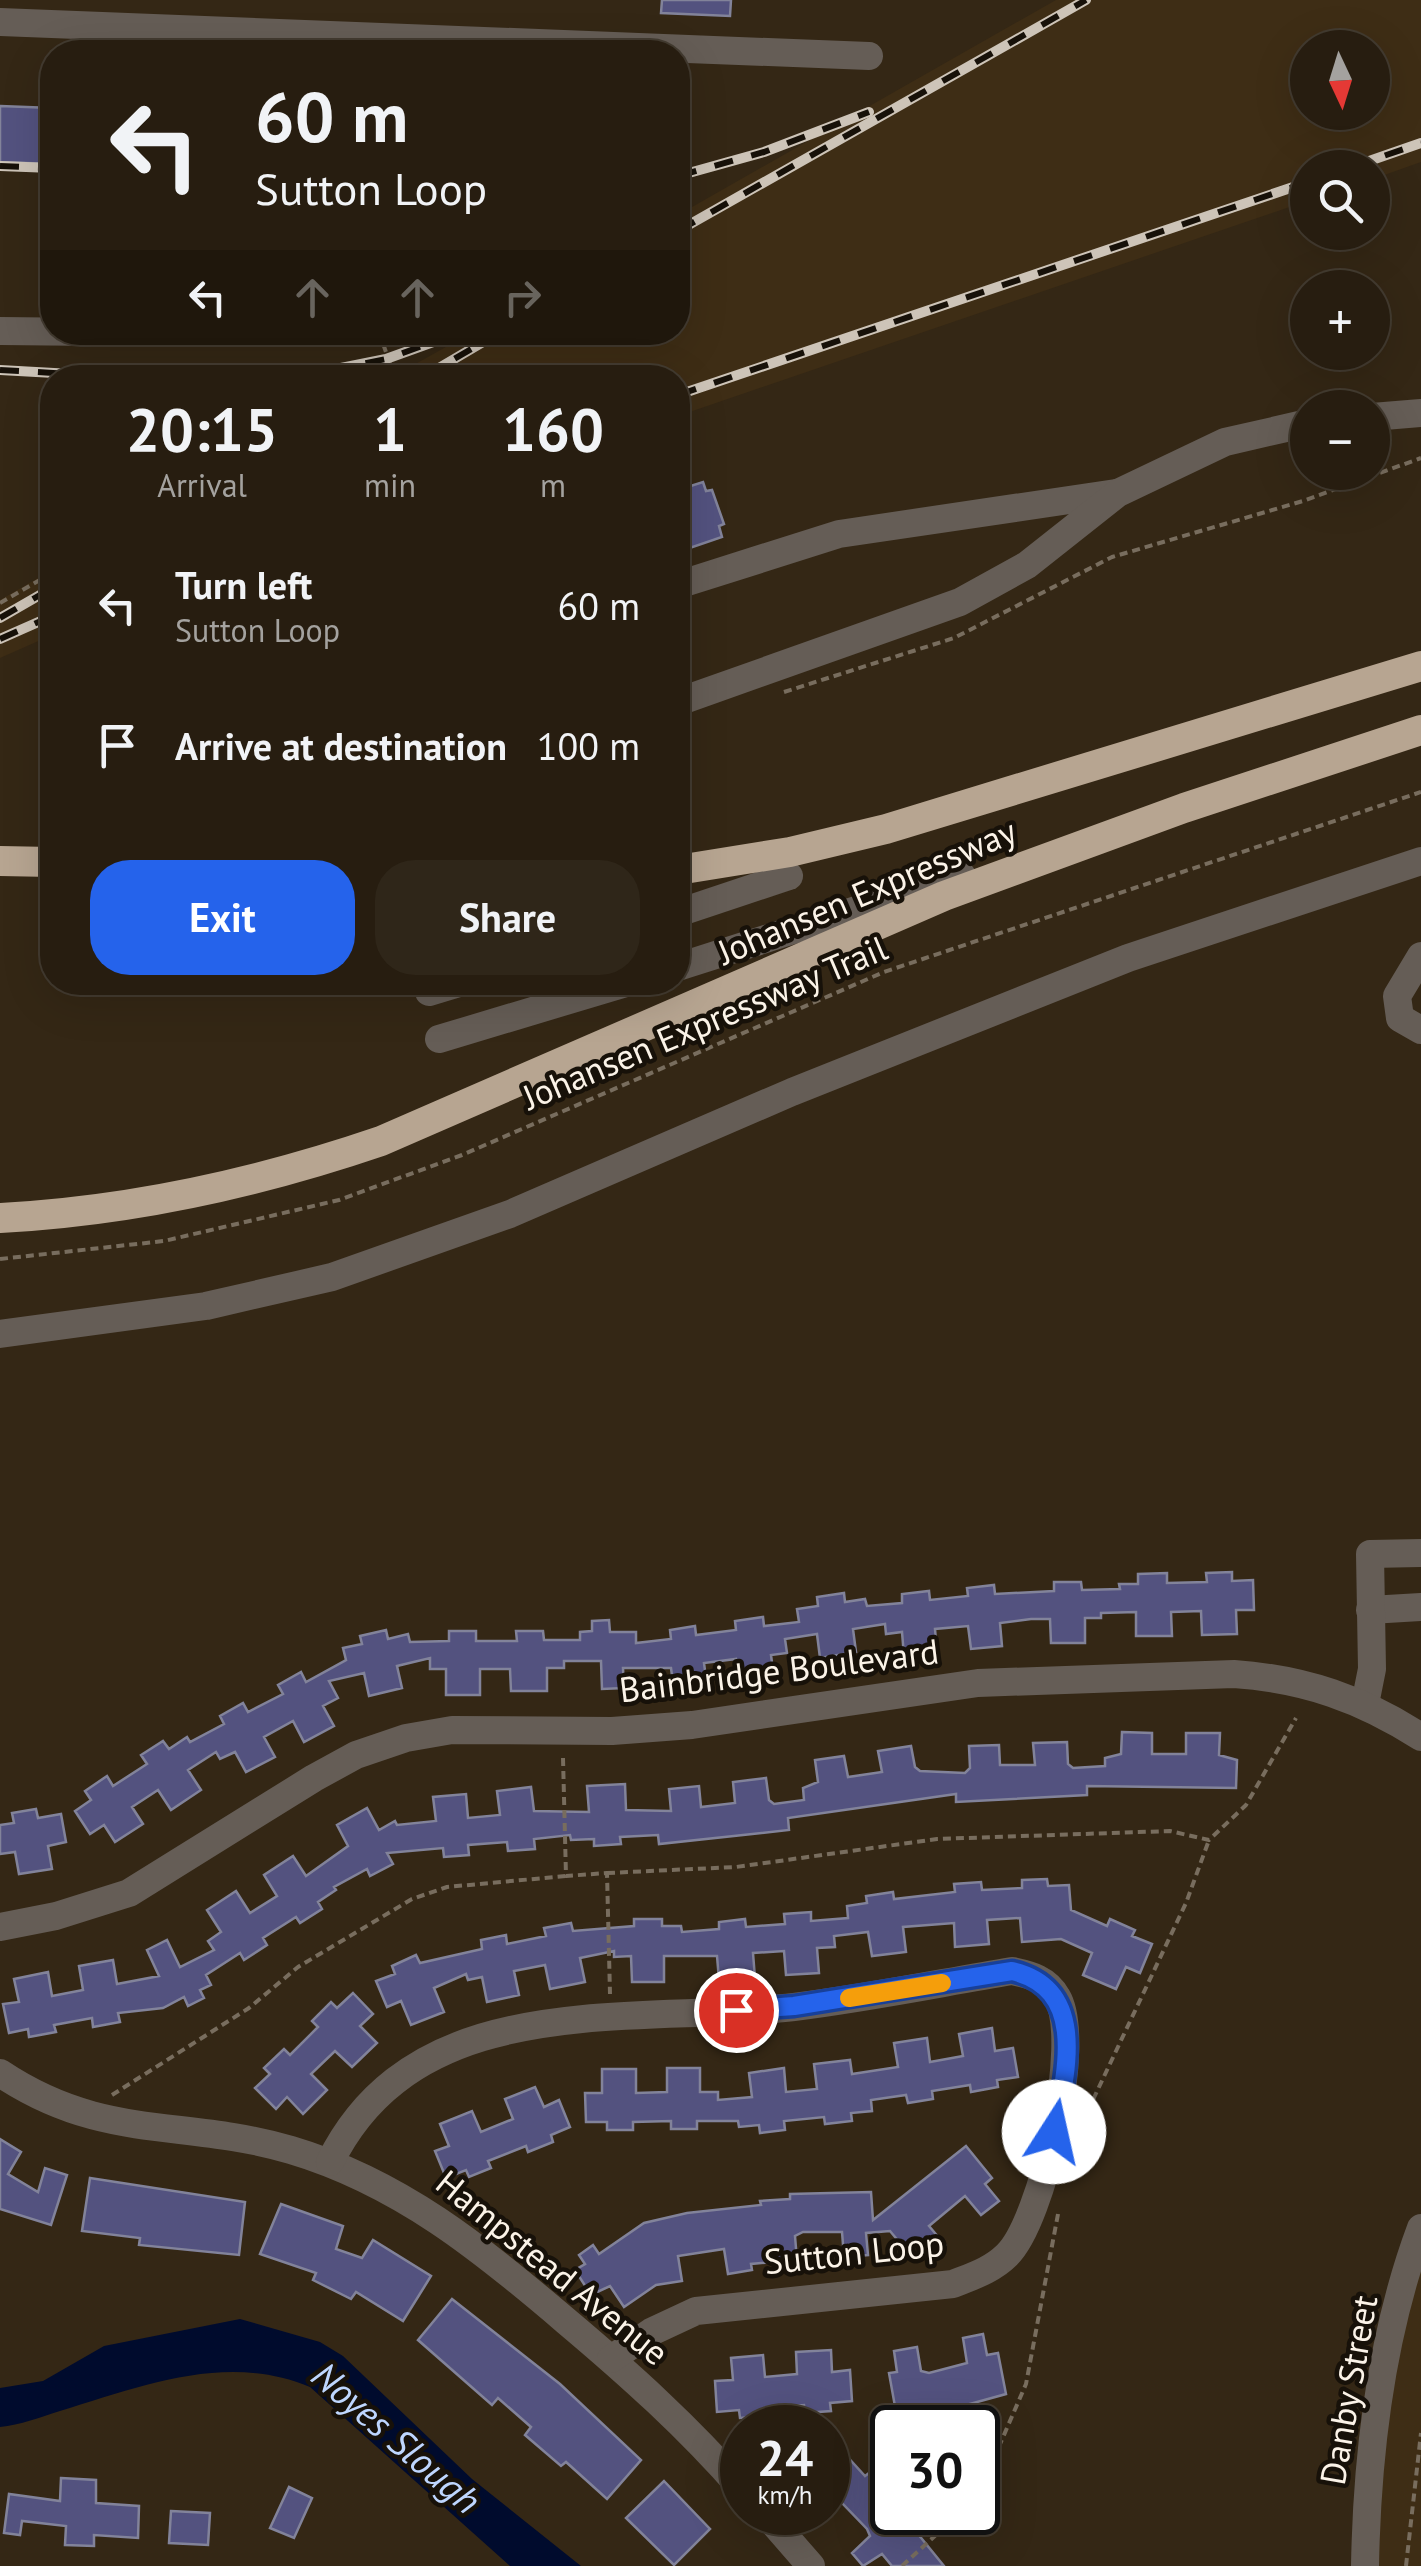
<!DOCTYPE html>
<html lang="en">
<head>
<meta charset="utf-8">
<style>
	body { margin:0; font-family:"PT Sans",sans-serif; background:#2f2619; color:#f1f3f6; height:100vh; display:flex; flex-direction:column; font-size:38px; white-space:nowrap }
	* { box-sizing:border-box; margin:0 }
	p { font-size:32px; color:#a4a29f }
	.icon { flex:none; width:55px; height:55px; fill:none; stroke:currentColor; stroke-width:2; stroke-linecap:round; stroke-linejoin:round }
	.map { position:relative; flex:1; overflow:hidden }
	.side { position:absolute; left:40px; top:365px; width:650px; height:630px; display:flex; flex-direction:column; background:#271d10; border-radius:40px; box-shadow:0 10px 40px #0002,0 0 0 2px #433b30 }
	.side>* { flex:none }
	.hud { position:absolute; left:40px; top:40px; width:650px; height:305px; border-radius:40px; box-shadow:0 10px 40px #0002,0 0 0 2px #433b30; background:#271d10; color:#f1f3f6; overflow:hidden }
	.needle { width:65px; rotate:176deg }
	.buttons { position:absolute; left:1290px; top:30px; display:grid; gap:20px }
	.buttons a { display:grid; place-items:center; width:100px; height:100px; border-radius:50%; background:#271d10; box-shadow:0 10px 40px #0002,0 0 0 2px #433b30; font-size:50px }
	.speed { position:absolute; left:720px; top:2405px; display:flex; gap:20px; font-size:50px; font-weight:700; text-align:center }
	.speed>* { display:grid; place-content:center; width:130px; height:130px; border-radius:50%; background:#271d10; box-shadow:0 10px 40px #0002,0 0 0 2px #433b30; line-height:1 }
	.speed small { font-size:25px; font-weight:400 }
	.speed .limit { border:5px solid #111; border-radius:15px; background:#fff; color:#111 }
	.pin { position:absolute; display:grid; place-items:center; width:85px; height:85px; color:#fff; margin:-42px; border:5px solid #fff; border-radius:50%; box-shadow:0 2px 10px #0007 }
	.me { position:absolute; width:110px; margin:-55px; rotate:10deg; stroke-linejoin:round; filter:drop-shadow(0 0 8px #0008) }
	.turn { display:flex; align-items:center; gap:35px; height:210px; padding:0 50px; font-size:45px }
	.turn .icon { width:130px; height:130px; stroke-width:2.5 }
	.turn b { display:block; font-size:70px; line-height:85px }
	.lanes { display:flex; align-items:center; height:95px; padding:0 50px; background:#0003; justify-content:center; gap:50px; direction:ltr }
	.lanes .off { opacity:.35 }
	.eta { display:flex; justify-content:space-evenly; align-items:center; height:170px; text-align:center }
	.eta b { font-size:60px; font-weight:700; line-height:70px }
	.action { display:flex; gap:20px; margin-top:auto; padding:20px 50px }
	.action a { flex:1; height:115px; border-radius:40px; background:#2563eb; color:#fff; font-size:40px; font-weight:700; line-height:115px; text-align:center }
	.action a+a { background:#2f2619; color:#f1f3f6 }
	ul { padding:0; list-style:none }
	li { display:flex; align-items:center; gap:30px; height:140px; padding:0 50px }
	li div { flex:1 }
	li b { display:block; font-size:38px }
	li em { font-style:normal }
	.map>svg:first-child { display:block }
	.built { fill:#3e2d15; fill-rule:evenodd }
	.water { fill:#000b2d }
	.building { fill:#53527f; stroke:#82839a; stroke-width:2.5 }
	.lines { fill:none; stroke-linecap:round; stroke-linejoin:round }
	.path { stroke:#786d5e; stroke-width:4; stroke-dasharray:8 5; stroke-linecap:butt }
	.minor { stroke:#655d56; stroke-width:28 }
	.highway { stroke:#b7a591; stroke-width:30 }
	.rail-casing { stroke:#cdc4b8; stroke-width:10 }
	.rail { stroke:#171109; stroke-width:6; stroke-dasharray:19; stroke-linecap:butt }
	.route-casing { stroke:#184099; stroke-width:25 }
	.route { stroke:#2563eb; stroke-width:18 }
	.slow { stroke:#f59e0b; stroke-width:18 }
	.labels { text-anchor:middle; stroke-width:9; stroke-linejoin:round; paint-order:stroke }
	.street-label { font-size:35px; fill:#fbf3e8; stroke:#171109 }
	.water-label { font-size:38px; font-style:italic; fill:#bed6fe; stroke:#171109 }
</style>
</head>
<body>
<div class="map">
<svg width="1421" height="2566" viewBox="0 0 1421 2566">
	<rect width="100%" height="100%" fill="#342715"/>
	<g class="built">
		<path d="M1056,0H1421V162L1373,179L1372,168H1308L1307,201L678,416V378L392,377L471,333L678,332V215ZM1308,48H1372V112H1308Z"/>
		<path d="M52,570V635L0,658V600Z"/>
		<path d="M1421,2228V2566H1365L1366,2514Z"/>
	</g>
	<path class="water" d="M240,2319L320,2342L343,2356L472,2479L581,2566H510L310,2387C227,2352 142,2386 60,2411C41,2417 20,2425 0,2427V2388L43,2381L104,2346Z"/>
	<g class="building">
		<path d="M662,0H731L730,16L661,13Z"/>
		<path d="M0,106L52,108V164L0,162Z"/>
		<path d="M703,482L706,491L712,490L724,524L719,526L722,537L678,552V490Z"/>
		<path d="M1232,1572V1581L1253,1580L1254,1610H1236L1237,1634L1202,1635L1201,1611L1171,1612L1172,1636H1136V1612L1101,1613V1618H1085V1643H1051L1050,1619H1031L1000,1623L1002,1646L971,1649L968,1626L935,1629L937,1652L904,1656L902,1632L886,1634L885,1624L853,1629L856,1652L820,1658L817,1634L785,1639L787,1653L771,1655L774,1678L740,1683L736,1659L704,1663L707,1686L674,1691L671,1668H623L624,1688L602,1689L601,1661H564V1668H547V1691H511L510,1669H480V1695H446V1669H430V1658L397,1666L402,1688L369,1696L364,1673L329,1681L338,1698L323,1706L334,1726L304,1742L293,1721L264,1737L275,1757L246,1772L235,1752L220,1759L216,1752L188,1770L201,1790L171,1810L158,1790L132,1807L143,1824L115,1842L104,1825L90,1834L75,1811L91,1800L85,1791L107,1776L113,1786L147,1764L141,1755L163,1741L169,1749L187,1737L190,1742L224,1724L220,1716L243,1703L248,1712L283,1694L278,1685L301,1672L306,1682L346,1660L343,1648L362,1644L360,1636L386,1630L388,1639L408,1634L410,1642L449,1641V1631H476V1641H517L516,1631H543L544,1640H580V1632L592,1631V1621L609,1620L610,1632H636V1643L671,1639L670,1630L695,1626L696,1635L736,1630L735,1621L763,1617L764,1626L799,1622L797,1609L818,1606L817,1597L844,1593L845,1602L865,1599L867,1606L902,1603V1594L929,1591L930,1600L968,1596L967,1588L994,1585L995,1594L1054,1591V1582H1081L1082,1590L1120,1589L1119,1584H1138V1574L1167,1573V1583L1207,1582L1206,1573Z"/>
		<path d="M1122,1732L1152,1733V1754H1186V1733H1220L1219,1755L1237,1760L1236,1788L1087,1786V1795L956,1802V1794L788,1818L789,1830L659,1844L658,1835L620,1837L621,1844L594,1846V1839L571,1840L570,1835L534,1839L535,1849L508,1851L507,1842L468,1845L469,1855L444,1857L443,1848L387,1853L393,1864L370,1876L367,1869L334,1887L336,1890L318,1902L322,1909L300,1923L296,1917L263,1938L267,1945L244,1960L240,1953L206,1975L211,1985L200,1990L204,1998L188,2006L184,1997L163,2008L118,2013L120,2022L93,2027L92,2018L54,2025L56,2032L29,2037L28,2029L9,2033L3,2004L19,2002L14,1979L48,1972L52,1996L83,1990L79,1966L113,1960L117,1984L159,1976L147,1950L167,1940L180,1967L214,1950L208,1941L221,1932L207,1910L236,1891L250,1913L277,1896L264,1875L293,1856L306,1876L348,1846L337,1825L367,1808L379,1830L395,1821L397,1825L436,1821L433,1797L466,1794L468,1818L500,1815L497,1791L531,1787L534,1811L589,1812L587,1786L625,1784L626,1810L671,1811L669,1789L699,1786L701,1807L735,1803L733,1782L766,1778L769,1800L774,1804L804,1800L803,1788L818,1782L815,1760L844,1756L848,1777L882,1772L878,1751L911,1746L915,1767L920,1771L965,1773L970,1768L969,1746L999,1745L1000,1765H1035L1033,1743L1067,1742L1068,1764L1073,1768L1105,1766V1758L1121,1754Z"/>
		<path d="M36,1809L38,1818L61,1814L66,1842L48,1846L52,1869L19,1874L15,1852L0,1854V1825L14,1823L12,1813Z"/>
		<path d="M1047,1879L1048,1886L1069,1885L1071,1910L1107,1926L1110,1919L1135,1930L1132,1936L1152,1944L1140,1973L1126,1967L1116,1989L1083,1975L1092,1953L1061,1939L1022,1942L1020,1918L987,1920L989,1944L955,1947L954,1923L903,1927L906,1952L872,1956L868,1932L834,1936L835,1947L817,1948L819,1973L786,1975L784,1951L753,1953L755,1978L719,1980L717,1956H664V1982H632L631,1956L614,1957V1951L580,1958L585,1982L550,1989L545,1965L514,1971L519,1995L487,2002L482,1977L468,1980L466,1974L434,1988L444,2012L411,2025L401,2001L387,2007L376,1981L395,1974L392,1966L416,1955L420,1963L482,1949L481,1940L506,1935L507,1944L546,1936L544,1928L571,1923L573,1931L634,1926V1919H662V1926H681L682,1932L719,1929V1922L745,1919L746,1927L785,1924L784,1914L811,1912V1921L848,1918L847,1906L867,1903L866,1896L893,1892L894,1899L955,1892L954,1884L981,1882L982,1890L1022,1888V1880Z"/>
		<path d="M353,1993L373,2014L360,2026L377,2043L352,2067L335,2051L311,2074L327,2090L303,2114L287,2097L276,2109L255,2088L270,2074L264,2068L284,2049L290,2055L318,2027L312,2021L331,2002L337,2008Z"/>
		<path d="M992,2028L995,2051L1013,2048L1018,2077L997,2080L998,2087L971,2092L970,2085L932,2091L933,2099L908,2103L906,2095L871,2100L872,2111L851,2113L852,2121L825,2124L824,2117L784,2121L785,2130L760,2133L759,2125L739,2127L738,2121H697V2129H671V2121L633,2122V2130H607V2122H586L585,2093H602V2069H636V2093L667,2092V2068H700V2092H718V2100L752,2097L749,2073L784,2068L786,2092L817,2089L814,2064L850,2060L852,2074L898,2067L894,2043L927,2038L930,2062L963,2056L959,2034Z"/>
		<path d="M535,2087L544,2107L559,2100L570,2127L551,2135L553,2142L528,2152L526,2146L488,2161L491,2168L469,2177L466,2170L446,2178L435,2151L449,2146L440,2124L472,2111L481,2132L513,2119L505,2099Z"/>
		<path d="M0,2139L21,2152L8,2174L38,2192L45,2168L67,2175L51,2225L0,2209Z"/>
		<path d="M966,2146L992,2178L985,2184L999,2201L981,2215L965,2196L929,2226L945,2245L930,2257L916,2240L905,2249L890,2231L866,2233L868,2255L844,2257L842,2232H803L795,2236L797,2260L751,2264L752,2270L728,2274L724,2249L678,2256L682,2281L656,2285L624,2307L610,2286L591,2295L575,2270L585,2264L579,2255L593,2245L599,2254L644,2223L687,2213L761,2205L760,2201L790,2199V2194L871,2192L873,2220Z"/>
		<path d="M90,2178L245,2202L239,2255L139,2245L140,2238L82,2231Z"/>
		<path d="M281,2204L343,2226L336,2249L362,2258L373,2240L431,2276L403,2321L356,2292L351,2299L313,2280L316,2273L260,2254Z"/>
		<path d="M452,2299L560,2384L641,2460L607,2499L566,2462L561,2466L525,2435L531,2427L498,2398L492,2405L418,2340Z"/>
		<path d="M983,2334L987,2355L998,2353L1006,2394L959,2407L896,2412L889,2373L897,2372L894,2351L917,2347L921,2371L929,2373L967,2363L963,2338Z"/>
		<path d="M831,2350L832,2372L850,2370L852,2401L830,2403L831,2411L805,2413L804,2405L765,2408V2416L740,2418L739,2410L717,2412L715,2381L733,2380L731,2358L763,2355L765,2377L797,2374L796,2352Z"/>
		<path d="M844,2453L865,2476L869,2473L892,2500V2512H900L944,2566H892L882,2554L863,2566L852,2553L870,2536L867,2529L840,2501L828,2512V2467Z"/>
		<path d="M61,2478L96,2480V2503L139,2506L138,2538L94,2535V2546L65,2545L66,2526L22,2521L20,2535L4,2533L9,2494L60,2501Z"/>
		<path d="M664,2481L710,2529L674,2565L626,2518Z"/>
		<path d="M289,2487L312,2498L294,2538L270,2528Z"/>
		<path d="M171,2511L210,2513L208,2545L169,2543Z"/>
	</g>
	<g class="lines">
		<g class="path">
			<path d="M379,332L395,378"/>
			<path d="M0,603L52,573"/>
			<path d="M784,692L954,638L1112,557L1303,501L1421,458"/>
			<path d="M0,1259L164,1241L339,1200L462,1155L884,972L1421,792"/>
			<path d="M563,1758L566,1876L607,1873L610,1994"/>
			<path d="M607,1873L736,1867L937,1839L1170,1831L1209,1840L1246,1805L1296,1718"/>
			<path d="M112,2095L249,2008L298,1967L412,1899L447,1887L566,1876"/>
			<path d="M1082,2123L1186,1903L1209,1840"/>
			<path d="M978,2495L1026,2384L1058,2214"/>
			<path d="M902,2566L961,2512"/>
			<path d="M1406,2566L1421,2433"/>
		</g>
		<g class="minor">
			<path d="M0,22L869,56"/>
			<path d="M0,331L97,332"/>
			<path d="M1372,417L1421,413"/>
			<path d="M678,585L839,534L1116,493"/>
			<path d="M678,702L960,602L1027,565L1118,493L1225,442L1308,423"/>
			<path d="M678,913L789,876"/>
			<path d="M1421,956L1397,996L1400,1018L1421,1030"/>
			<path d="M678,967L962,876"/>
			<path d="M429,992L462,982"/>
			<path d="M439,1039L629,982"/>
			<path d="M0,1334L206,1306L332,1277L510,1214L792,1092L1128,958L1421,861"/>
			<path d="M1370,1610L1421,1607"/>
			<path d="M1365,1704L1372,1669L1370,1554L1421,1553"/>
			<path d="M0,1927L56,1916L129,1893L314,1778L356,1755L406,1738L452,1730L612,1731L692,1725L978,1683L1234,1674C1305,1679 1362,1699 1421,1737"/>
			<path d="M0,2073C103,2142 182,2118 291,2150C399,2182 482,2249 566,2321C629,2374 688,2427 742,2489"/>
			<path d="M330,2162C417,1986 633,2025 794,2007C867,1998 940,1983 1012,1971C1031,1975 1047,1979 1057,1997C1083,2040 1043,2220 1007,2255C992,2270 973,2276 953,2284L696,2311L651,2332L611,2359"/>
			<path d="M764,2512L811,2566"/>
			<path d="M1365,2566C1367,2453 1381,2335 1421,2228"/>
		</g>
		<g class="highway">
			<path d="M0,861L52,862"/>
			<path d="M678,870L790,852L886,829L1421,666"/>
			<path d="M0,1218C131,1211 258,1183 381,1141L944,896L1184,808L1421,730"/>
		</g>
		<g class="rail-casing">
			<g id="rail">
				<path d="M0,166L52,168"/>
				<path d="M1349,168L1421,143"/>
				<path d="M678,176L764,152L869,112"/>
				<path d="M678,231L1086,0"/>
				<path d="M0,370L144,378"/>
				<path d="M291,378L386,359L461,332"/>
				<path d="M422,378L500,332"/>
				<path d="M678,395L1308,182"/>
				<path d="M0,618L52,588"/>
				<path d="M0,639L52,616"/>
			</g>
		</g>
		<use href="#rail" class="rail"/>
	</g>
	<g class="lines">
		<g class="route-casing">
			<path id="route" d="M736,2010L794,2006L1012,1971C1089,1989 1066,2074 1054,2132"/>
		</g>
		<use href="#route" class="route"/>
		<path class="slow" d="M849,1998L942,1983"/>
	</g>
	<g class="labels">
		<g class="street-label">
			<text transform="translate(867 892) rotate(-23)" y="12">Johansen Expressway</text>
			<text transform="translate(705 1023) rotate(-23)" y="12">Johansen Expressway Trail</text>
			<text transform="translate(779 1671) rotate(-7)" y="12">Bainbridge Boulevard</text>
			<text transform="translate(854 2253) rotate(-6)" y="12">Sutton Loop</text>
			<text transform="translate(552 2268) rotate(39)" y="12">Hampstead Avenue</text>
			<text transform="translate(1349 2390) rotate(-80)" y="12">Danby Street</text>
		</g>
		<g class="water-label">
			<text transform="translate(396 2438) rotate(41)" y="13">Noyes Slough</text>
		</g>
	</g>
</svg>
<div class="buttons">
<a><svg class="needle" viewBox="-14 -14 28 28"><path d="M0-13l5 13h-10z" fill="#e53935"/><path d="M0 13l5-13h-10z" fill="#a4a29f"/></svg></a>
<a><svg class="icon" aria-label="search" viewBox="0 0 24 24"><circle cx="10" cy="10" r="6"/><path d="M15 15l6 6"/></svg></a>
<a>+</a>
<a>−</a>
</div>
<div class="speed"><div>24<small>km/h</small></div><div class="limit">30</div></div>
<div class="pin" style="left:736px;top:2010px;background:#d93025"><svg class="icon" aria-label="arrive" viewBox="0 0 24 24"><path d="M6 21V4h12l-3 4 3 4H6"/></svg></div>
<svg class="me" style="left:1054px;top:2132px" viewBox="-20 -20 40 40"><circle r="19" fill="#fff"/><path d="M0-13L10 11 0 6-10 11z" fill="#2563eb"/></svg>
<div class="hud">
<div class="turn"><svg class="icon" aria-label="left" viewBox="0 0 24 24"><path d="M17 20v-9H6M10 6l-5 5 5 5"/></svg><div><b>60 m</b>Sutton Loop</div></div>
<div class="lanes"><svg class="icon" aria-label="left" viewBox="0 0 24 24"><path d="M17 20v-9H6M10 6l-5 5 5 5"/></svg><svg class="icon off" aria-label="ahead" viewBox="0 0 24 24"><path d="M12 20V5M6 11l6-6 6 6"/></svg><svg class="icon off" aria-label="ahead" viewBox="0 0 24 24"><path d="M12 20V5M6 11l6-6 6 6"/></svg><svg class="icon off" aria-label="right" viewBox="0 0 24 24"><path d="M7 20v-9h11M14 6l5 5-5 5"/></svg></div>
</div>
<section class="side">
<div class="eta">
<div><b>20:15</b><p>Arrival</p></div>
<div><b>1</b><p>min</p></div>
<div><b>160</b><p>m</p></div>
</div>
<ul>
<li><svg class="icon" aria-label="left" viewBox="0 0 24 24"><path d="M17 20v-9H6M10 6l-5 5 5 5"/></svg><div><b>Turn left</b><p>Sutton Loop</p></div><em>60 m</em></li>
<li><svg class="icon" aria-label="arrive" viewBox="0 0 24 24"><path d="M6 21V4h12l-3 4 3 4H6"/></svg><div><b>Arrive at destination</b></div><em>100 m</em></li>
</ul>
<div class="action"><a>Exit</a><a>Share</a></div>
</section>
</div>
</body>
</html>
